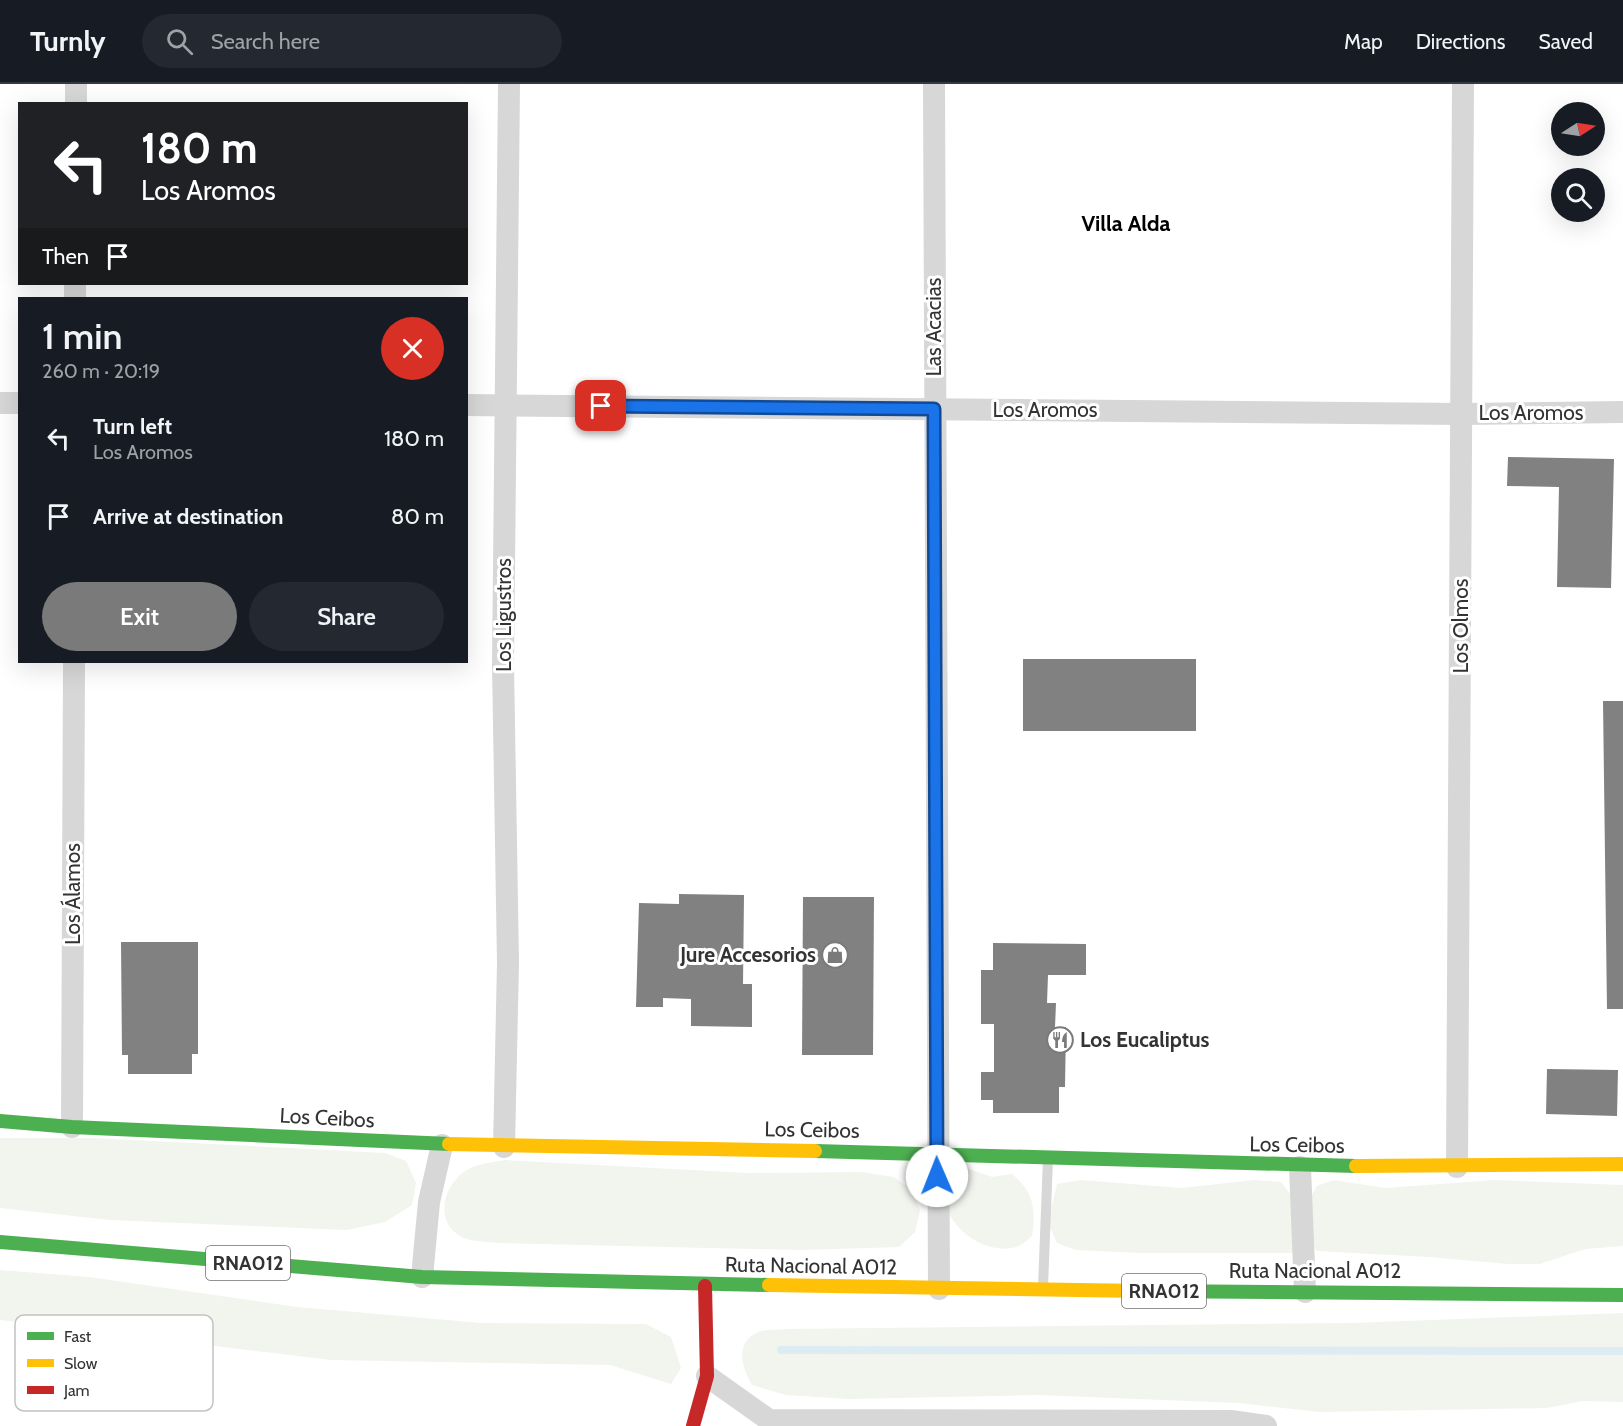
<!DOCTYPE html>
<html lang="en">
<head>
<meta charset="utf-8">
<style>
	body { margin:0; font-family:Cabin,sans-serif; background:#242831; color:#f1f3f6; height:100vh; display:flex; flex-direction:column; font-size:22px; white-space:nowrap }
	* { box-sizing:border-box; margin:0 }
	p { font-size:20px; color:#9ea1a6 }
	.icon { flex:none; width:33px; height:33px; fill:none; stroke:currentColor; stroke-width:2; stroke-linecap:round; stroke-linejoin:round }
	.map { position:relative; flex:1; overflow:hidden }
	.details { position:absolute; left:18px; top:213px; width:450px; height:366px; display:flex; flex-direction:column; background:#171b24; border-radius:0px; box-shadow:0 6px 24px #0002 }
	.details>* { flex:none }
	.guide { position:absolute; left:18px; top:18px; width:450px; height:183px; border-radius:0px; box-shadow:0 6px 24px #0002; background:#202124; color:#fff; overflow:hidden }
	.needle { width:39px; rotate:78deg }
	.tools { position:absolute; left:1551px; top:18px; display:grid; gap:12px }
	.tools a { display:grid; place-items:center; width:54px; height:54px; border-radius:50%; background:#171b24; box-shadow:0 6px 24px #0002; font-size:30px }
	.pin { position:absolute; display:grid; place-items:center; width:51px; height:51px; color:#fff; margin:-26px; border-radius:12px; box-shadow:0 3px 9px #0006 }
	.me { position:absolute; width:66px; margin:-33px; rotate:359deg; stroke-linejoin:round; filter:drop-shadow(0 0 4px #0008) }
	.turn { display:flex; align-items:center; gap:21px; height:126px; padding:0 24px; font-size:27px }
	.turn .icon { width:78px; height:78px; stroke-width:2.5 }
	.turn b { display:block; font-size:42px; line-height:51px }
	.then { display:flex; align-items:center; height:57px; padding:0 24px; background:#0003; gap:12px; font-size:22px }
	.round { display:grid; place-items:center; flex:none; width:63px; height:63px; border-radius:32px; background:#242831 }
	.summary { display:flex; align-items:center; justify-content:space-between; height:102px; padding:0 24px }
	h1 { font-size:36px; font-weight:600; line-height:45px }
	.cta { display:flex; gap:12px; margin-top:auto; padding:12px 24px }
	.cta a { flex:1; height:69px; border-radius:36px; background:#7a7a7a; color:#fff; font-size:24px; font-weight:600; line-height:69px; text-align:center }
	.cta a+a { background:#242831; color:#f1f3f6 }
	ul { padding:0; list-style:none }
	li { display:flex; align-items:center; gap:18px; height:78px; padding:0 24px }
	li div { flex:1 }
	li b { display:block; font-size:22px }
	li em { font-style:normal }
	header { display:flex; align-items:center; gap:36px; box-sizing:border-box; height:84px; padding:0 30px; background:#171b24; border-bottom:2px solid #363941 }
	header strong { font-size:28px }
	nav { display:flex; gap:33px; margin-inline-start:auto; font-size:21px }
	.search { width:420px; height:54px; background:#242831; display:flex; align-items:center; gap:15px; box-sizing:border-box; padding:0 21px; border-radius:33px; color:#9ea1a6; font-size:22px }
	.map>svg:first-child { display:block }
	.green { fill:#f1f5ed }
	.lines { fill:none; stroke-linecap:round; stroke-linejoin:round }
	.stream { stroke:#ddebf3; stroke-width:8 }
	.building { fill:#818181 }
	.lane { stroke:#d7d7d7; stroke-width:10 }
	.street { stroke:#d7d7d7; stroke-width:22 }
	.fast { stroke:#4caf50; stroke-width:14 }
	.slow { stroke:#ffc107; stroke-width:14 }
	.jam { stroke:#c62828; stroke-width:14 }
	.route-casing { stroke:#114b97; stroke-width:15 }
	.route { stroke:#1a73e8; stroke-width:10 }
	.labels { text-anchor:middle; stroke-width:6; stroke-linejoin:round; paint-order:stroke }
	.shield { fill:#fff; stroke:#707070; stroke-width:1.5 }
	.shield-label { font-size:20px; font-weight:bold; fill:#333 }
	.street-label { font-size:21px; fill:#333; stroke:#fff }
	.poi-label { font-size:21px; font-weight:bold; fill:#333; stroke:#fff; text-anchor:end }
	.neighbourhood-label { font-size:22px; font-weight:bold; fill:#000; stroke:#fff }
	.key { fill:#fff; stroke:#c2c2c2; stroke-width:1.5 }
	.key-label { font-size:16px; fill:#333 }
</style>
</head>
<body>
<header>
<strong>Turnly</strong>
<div class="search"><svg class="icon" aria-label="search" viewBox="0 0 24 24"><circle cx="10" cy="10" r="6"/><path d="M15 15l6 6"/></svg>Search here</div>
<nav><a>Map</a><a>Directions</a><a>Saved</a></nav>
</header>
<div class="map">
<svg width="1623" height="1342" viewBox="0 0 1623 1342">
	<rect width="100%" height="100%" fill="#fff"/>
	<g class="green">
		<path d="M0,1054H94L385,1069L406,1077L416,1099L412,1121L385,1138L347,1146L110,1136L0,1124Z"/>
		<path d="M505,1076L748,1089L861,1088L894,1093L911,1105L920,1126L915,1148L899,1163L801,1166L500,1159C490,1158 477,1158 467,1155C430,1142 443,1095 473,1083C483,1079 495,1078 505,1076Z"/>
		<path d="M964,1083L992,1093L1012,1090C1034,1108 1036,1125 1032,1152C1027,1156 1021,1162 1016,1163C985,1172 946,1143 944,1112C943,1105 947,1095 948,1089Z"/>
		<path d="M1080,1096L1182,1104L1254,1096L1281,1098L1293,1114V1169H1141L1076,1166L1057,1159L1048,1139L1057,1100Z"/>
		<path d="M1333,1096L1386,1104L1494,1096L1623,1101V1162L1585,1165L1540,1180H1508L1429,1173L1317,1167L1311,1160L1309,1116L1317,1102Z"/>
		<path d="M0,1186L89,1193L297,1223L481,1239L646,1240L671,1253L681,1284L671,1300L610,1281L331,1276L0,1236Z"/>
		<path d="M1623,1229V1318L1583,1317L1547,1324L1319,1328L1239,1319L1037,1311L848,1315L786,1311L752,1301C742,1284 734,1259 758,1248C766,1245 778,1246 787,1245L1352,1239Z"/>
	</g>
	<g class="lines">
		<path class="stream" d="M781,1266L1623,1267"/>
	</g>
	<g class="building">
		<path d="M1508,373L1614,375L1611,504L1557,503L1559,403L1507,402Z"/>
		<rect x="1023" y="575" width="173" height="72"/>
		<path d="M1603,617H1623V925H1607Z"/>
		<path d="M679,810L744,811L743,900H752V943L691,942V915L663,914V923H636L639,819L679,820Z"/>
		<path d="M803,813H874L873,971H802Z"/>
		<path d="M121,858H198V970H192V990H128V971H122Z"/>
		<path d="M993,859L1086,860V891H1048L1047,919H1056L1055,943H1066L1065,1003H1059V1029H993V1016H981V988H994V940H981V886H993Z"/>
		<path d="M1547,985L1618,986L1617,1032L1546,1030Z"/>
	</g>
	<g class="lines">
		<path class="lane" d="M1043,1203L1048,1075"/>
		<g class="street">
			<path d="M934,0L939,1205"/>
			<path d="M76,20V0"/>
			<path d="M75,214V200"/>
			<path d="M0,319H20"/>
			<path d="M466,321L1462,330L1623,328"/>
			<path d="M72,1043L74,578"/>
			<path d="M504,1063L508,879L503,580L509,0"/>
			<path d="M1300,1083L1305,1208"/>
			<path d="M1457,1083L1463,0"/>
			<path d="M422,1193L429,1118L442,1061"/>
			<path d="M707,1292L769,1336L1231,1337L1266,1342"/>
		</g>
		<g class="fast">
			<path d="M0,1037L72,1043L449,1060"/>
			<path d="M815,1067L1356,1082"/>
			<path d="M0,1158L422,1193L769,1201"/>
			<path d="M1142,1207L1623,1211"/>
		</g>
		<g class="slow">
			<path d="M449,1060L815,1067"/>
			<path d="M1356,1082L1623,1080"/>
			<path d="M769,1201L1142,1207"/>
		</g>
		<path class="jam" d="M693,1342L707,1292L705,1202"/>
	</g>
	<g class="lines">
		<g class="route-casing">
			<path id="route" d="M601,322L934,325L937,1092"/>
		</g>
		<use href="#route" class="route"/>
	</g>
	<defs>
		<g id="shop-ring" transform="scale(1.35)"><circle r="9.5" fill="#fff" stroke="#7a7a7a" stroke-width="1.5"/><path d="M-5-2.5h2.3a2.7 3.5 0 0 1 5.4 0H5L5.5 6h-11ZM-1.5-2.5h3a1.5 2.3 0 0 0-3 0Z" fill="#7a7a7a"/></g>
		<g id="restaurant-ring" transform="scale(1.35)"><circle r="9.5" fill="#fff" stroke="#7a7a7a" stroke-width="1.5"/><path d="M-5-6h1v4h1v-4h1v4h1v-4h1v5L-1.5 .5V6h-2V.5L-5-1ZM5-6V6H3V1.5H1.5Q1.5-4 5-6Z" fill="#7a7a7a"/></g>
	</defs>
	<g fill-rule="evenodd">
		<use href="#shop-ring" x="835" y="871"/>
		<use href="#restaurant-ring" x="1060" y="956"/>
	</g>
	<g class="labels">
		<g class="shield">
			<rect x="206" y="1162" width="84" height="34" rx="4.5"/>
			<rect x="1122" y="1190" width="84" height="34" rx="4.5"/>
		</g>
		<g class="shield-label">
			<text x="248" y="1186">RNA012</text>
			<text x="1164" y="1214">RNA012</text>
		</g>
		<g class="street-label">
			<text transform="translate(934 243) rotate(-90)" y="7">Las Acacias</text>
			<text x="1045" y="333">Los Aromos</text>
			<text x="1531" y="336">Los Aromos</text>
			<text transform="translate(504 531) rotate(-90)" y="7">Los Ligustros</text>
			<text transform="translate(1461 542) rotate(-90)" y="7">Los Olmos</text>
			<text transform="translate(73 810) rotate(-90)" y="7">Los Álamos</text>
			<text transform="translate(327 1034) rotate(3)" y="7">Los Ceibos</text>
			<text transform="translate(812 1046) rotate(1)" y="7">Los Ceibos</text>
			<text transform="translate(1297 1061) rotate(1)" y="7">Los Ceibos</text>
			<text transform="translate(811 1182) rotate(1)" y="7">Ruta Nacional A012</text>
			<text x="1315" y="1194">Ruta Nacional A012</text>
		</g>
		<g class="poi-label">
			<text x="816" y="878">Jure Accesorios</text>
			<text x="1080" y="963" text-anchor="start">Los Eucaliptus</text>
		</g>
		<g class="neighbourhood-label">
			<text x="1126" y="147">Villa Alda</text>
		</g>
	</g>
	<rect x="15" y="1231" width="198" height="96" rx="9" class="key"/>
	<rect x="27" y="1248" width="27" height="8" fill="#4caf50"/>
	<rect x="27" y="1275" width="27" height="8" fill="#ffc107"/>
	<rect x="27" y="1302" width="27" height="8" fill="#c62828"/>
	<g class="key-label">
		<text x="64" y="1258">Fast</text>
		<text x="64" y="1285">Slow</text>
		<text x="64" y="1312">Jam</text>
	</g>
</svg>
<div class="tools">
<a><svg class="needle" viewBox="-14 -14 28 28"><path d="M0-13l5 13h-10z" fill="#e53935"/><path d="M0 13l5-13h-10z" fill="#9ea1a6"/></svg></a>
<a><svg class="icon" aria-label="search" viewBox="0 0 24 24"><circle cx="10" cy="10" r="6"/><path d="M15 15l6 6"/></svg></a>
</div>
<div class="pin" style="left:601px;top:322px;background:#d93025"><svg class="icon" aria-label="arrive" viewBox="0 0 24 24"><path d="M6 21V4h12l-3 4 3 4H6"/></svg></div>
<svg class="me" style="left:937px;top:1092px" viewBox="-20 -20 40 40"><circle r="19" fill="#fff"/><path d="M0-13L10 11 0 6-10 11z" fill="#1a73e8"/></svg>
<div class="guide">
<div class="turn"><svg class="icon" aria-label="left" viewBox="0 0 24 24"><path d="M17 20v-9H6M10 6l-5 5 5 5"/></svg><div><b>180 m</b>Los Aromos</div></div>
<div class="then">Then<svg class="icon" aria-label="arrive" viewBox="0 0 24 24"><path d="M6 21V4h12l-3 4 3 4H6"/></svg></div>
</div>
<section class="details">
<div class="summary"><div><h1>1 min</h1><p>260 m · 20:19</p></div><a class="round" style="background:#d93025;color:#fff"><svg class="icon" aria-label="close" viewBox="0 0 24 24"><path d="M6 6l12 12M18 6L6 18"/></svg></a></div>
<ul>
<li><svg class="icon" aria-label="left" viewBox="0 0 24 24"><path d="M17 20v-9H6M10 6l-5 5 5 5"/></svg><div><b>Turn left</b><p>Los Aromos</p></div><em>180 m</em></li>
<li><svg class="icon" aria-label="arrive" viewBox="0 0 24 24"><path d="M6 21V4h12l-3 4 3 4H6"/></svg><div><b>Arrive at destination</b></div><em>80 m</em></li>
</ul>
<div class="cta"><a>Exit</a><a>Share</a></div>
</section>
</div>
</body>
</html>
